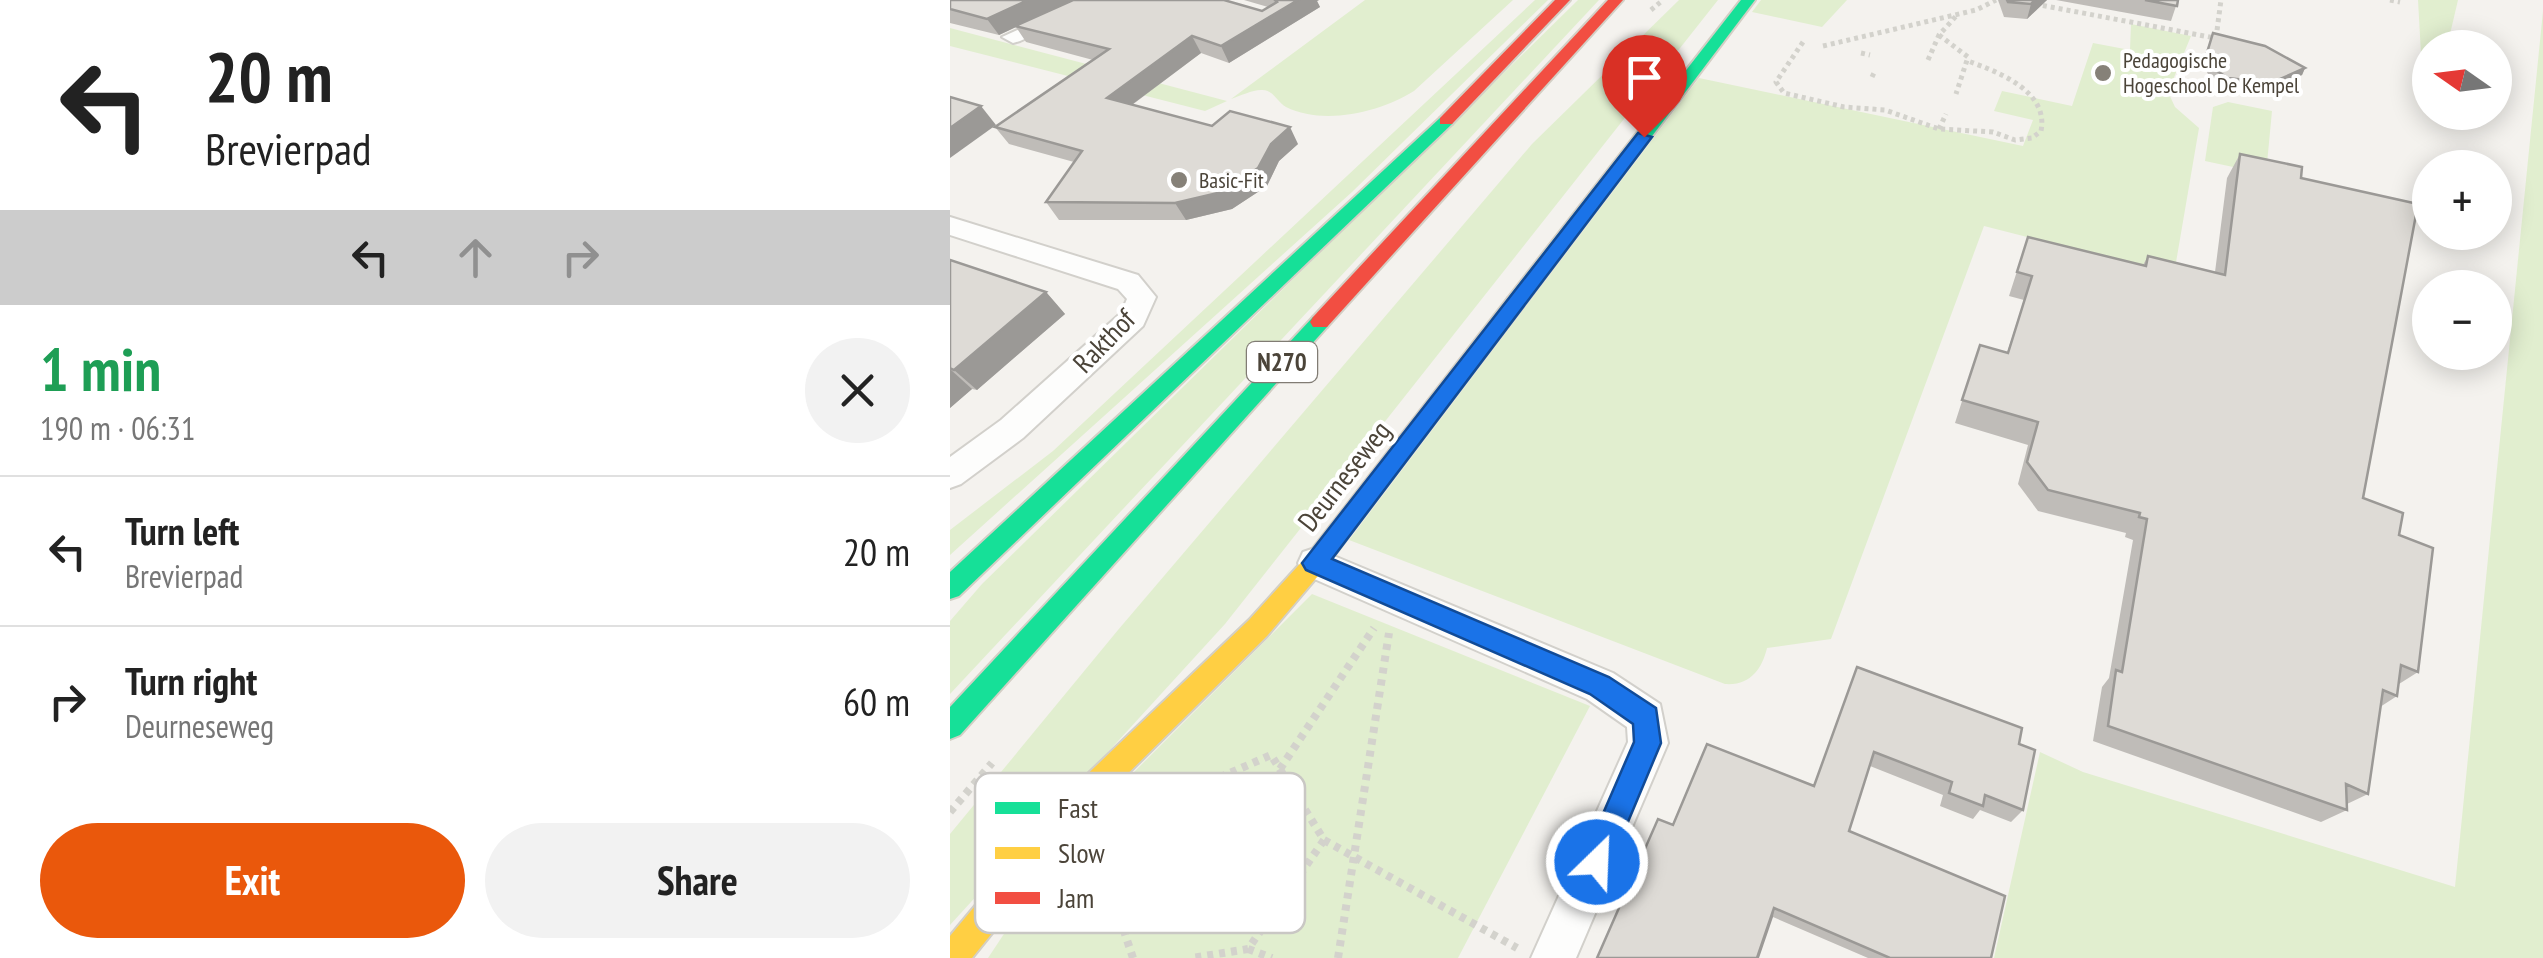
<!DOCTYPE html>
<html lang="en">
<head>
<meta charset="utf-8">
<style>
	body { margin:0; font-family:"PT Sans Narrow",sans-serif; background:#f2f2f2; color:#222; height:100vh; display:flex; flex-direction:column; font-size:38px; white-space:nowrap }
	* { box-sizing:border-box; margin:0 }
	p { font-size:32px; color:#767676 }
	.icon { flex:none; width:55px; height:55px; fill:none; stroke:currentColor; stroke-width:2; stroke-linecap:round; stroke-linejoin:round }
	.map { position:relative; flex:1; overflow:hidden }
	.details { display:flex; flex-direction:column; background:#fff; width:950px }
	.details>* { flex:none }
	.guide { background:#fff; color:#222; overflow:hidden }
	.needle { width:65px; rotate:284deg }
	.tools { position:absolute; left:1462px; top:30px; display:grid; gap:20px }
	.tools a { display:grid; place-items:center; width:100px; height:100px; border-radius:50%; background:#fff; box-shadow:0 5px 25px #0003; font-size:50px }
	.pin { position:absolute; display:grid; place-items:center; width:85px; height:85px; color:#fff; margin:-102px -42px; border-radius:50% 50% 50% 0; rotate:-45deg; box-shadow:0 0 10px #0007 }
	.pin .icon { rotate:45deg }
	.me { position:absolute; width:110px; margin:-55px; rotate:24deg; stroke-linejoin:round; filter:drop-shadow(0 0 8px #0008) }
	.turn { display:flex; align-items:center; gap:35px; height:210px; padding:0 40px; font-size:45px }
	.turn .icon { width:130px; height:130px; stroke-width:2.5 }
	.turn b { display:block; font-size:70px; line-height:85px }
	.lanes { display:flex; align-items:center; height:95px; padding:0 40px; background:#0003; justify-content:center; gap:50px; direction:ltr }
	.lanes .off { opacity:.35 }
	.round { display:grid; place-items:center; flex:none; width:105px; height:105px; border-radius:52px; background:#f2f2f2 }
	.headline { display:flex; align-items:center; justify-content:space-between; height:170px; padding:0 40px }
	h1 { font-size:60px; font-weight:600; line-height:75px; color:#1e9e55 }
	.button { display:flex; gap:20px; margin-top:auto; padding:20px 40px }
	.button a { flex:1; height:115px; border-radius:60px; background:#ea580c; color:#fff; font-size:40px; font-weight:600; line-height:115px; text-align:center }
	.button a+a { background:#f2f2f2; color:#222 }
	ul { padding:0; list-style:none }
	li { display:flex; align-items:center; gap:30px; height:150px; padding:0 40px; border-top:2px solid #e0e0e0 }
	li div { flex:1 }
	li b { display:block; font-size:38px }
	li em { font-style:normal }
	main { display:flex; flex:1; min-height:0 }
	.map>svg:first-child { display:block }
	.green { fill:#e1eecf }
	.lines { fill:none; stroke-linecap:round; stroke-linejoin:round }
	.street-casing { stroke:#d2d0cb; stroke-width:4 }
	.fast-casing { stroke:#d3cfc5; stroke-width:4 }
	.slow-casing { stroke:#d3cfc5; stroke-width:4 }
	.jam-casing { stroke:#d3cfc5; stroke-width:4 }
	.path-far1 { stroke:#d3d2cc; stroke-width:5; stroke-dasharray:4 4; stroke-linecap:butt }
	.path { stroke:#d3d2cc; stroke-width:8; stroke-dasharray:6 6; stroke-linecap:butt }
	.street { fill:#fdfdfc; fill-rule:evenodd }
	.fast { fill:#16e098; fill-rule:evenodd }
	.slow { fill:#ffcf43; fill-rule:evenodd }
	.jam { fill:#f24e42; fill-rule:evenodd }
	.wall { fill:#bfbcb8 }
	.shaded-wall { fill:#9b9996 }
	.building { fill:#dedbd6; stroke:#9b9996; stroke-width:2.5 }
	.route { fill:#1a73e8; stroke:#114b97; stroke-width:2.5 }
	.poi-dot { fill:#868178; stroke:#fff; stroke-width:4 }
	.labels { text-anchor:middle; stroke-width:8; stroke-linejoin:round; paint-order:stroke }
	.far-poi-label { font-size:22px; fill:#4b4439; stroke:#fff; text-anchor:start }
	.shield { fill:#fff; stroke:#817c74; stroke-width:2.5 }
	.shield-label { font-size:25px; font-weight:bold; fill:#4b4439 }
	.street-label { font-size:28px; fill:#4b4439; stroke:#fff }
	.key { fill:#fff; stroke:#c9c7c4; stroke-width:2.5 }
	.key-label { font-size:28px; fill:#4b4439 }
</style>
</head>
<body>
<main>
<section class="details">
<div class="guide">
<div class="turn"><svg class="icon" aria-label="left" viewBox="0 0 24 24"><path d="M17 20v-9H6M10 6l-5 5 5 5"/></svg><div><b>20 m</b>Brevierpad</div></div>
<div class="lanes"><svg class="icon" aria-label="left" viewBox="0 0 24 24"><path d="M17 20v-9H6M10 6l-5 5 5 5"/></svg><svg class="icon off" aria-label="ahead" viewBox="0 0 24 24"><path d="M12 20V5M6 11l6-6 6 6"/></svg><svg class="icon off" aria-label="right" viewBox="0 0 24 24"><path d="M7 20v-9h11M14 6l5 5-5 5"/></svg></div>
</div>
<div class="headline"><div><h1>1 min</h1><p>190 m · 06:31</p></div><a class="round"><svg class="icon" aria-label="close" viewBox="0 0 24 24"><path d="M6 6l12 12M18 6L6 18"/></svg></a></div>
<ul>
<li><svg class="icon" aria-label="left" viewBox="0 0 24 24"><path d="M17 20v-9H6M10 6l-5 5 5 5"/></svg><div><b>Turn left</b><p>Brevierpad</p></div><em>20 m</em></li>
<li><svg class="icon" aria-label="right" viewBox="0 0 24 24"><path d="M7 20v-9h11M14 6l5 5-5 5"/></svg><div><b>Turn right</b><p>Deurneseweg</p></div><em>60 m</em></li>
</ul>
<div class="button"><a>Exit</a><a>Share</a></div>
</section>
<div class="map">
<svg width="1593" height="958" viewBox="0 0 1593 958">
	<rect width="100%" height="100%" fill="#f4f2ee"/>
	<g class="green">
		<path d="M415,0H563L464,91C431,112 374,126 336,107C327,102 323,89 311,90C302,90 290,96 281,99Z"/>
		<path d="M585,0H598L402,192L0,555V530L103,451Z"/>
		<path d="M628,0H649L0,694V621L32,584Z"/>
		<path d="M729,0H768L275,624L0,925V834L168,630L582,144Z"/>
		<path d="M811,0H897L872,27L802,12Z"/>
		<path d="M1468,0H1508L1497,47L1480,48V74L1472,72Z"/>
		<path d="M1593,11V958H1044L1090,752L1133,772L1505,887Z"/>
		<path d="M1181,24L1241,36L1218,92L1225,107L1249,128L1224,274L1034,226L881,639L817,648C812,669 800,686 775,684L399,540L749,78L1073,146L1083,120L1044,111L1052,91L1122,106L1143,43L1180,50Z"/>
		<path d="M0,28L277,101L255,111L0,46Z"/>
		<path d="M1278,102L1322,111L1316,174L1255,161L1263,107Z"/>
		<path d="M362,594L640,706L508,958H38L117,839Z"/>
	</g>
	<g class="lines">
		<g class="street-casing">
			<g id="street">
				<path d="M134,0H161L70,41L63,43L52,37Z"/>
				<path d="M0,217L188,275L206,297L193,326L73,438L11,484L0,488V457L51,420L171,313L177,299L168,289L0,235Z"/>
				<path d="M365,548L663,673L710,704L718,743L626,958H581L678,742L677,727L637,699L353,574L348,563L353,552Z"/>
			</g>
		</g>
		<g class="fast-casing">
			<g id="fast">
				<path d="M791,0H805L572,308H558L555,303L558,298Z"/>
				<path d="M496,116L504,121L502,124L9,596L0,599V572L490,118Z"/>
				<path d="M370,315L380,322L377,327L10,735L0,739V707L363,317Z"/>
			</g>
		</g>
		<g class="slow-casing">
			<path id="slow" d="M565,296L572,298L575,303L572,308L373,570L317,636L144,807L22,958H0V936L124,787L299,620L357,556L558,298Z"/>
		</g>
		<g class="jam-casing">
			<g id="jam">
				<path d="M605,0H620L502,124H490V118Z"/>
				<path d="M658,0H673L377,327H363L360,322L363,317Z"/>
			</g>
		</g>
		<g class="path-far1">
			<path d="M1440,0L1450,2"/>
			<path d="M1085,4L1265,38"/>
			<path d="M701,10L713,0"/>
			<path d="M989,35L1018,57L1006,94"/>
			<path d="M1266,38L1271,0"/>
			<path d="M853,42L826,82L834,93L894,107L935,110L989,129L1043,132L1065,140L1082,138L1091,131C1099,91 1048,72 1018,61"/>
			<path d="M873,46L1026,10L1046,0"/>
			<path d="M911,53L920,55"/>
			<path d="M978,60L989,35L1008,14"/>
			<path d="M922,77L925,71"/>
			<path d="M989,129L996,114"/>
		</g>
		<g class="path">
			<path d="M330,769L424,628"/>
			<path d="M193,811L321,755L374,840L298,949L242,958"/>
			<path d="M0,812L42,763"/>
			<path d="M374,840L567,948"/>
			<path d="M298,949L322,958"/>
			<path d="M183,958L175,934L187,815"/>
			<path d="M388,958L439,633"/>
		</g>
		<use href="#street" class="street"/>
		<use href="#fast" class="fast"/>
		<use href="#slow" class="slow"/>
		<use href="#jam" class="jam"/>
	</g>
	<g class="wall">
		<path d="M0,0L312,11L318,7L294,0H369L367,1L370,7L279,63L251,53L182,105L262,126L348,144L329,161L317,186L282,209L236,220H109L96,202L124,162L59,144L45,127L143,60L76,42L66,27L49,35L0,23Z"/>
		<path d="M1048,0H1097L1077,19L1054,17Z"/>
		<path d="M1106,0H1228L1221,21Z"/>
		<path d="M1263,33L1355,68L1352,75L1317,91L1275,85L1258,74L1252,63Z"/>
		<path d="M1290,154L1351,178L1413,498L1449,535L1468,672L1449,684L1447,696L1430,707L1418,794L1397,804V810L1371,822L1143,741L1152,687L1159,678L1183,540L1175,537L1176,533L1088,511L1068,484L1078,445L1005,423L1030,345L1057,353L1074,300L1059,296L1078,237L1193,265L1198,256L1265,272L1277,178Z"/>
		<path d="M0,260L96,292L115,314L27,390L22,389L0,408Z"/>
		<path d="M907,667L1069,744L1073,810L1061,822L1030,810L1023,819L990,806L993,795L920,766L899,831L1041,958H918L823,917L723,825L864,786Z"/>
	</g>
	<g class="shaded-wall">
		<path d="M78,0H125L65,26L66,27L49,35L37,19Z"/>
		<path d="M348,0H369L367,1L370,7L279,63L271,46Z"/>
		<path d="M1085,0H1097L1077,19L1081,4Z"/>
		<path d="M242,36L251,53L168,115L157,98Z"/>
		<path d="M1355,68L1352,75L1317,91L1321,83Z"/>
		<path d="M31,106L46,125L0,158V128Z"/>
		<path d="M340,127L348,144L329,161L317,186L282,209L236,220L225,203L321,144Z"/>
		<path d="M96,292L115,314L27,390L4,370Z"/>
		<path d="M0,369L22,389L0,408Z"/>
		<path d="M824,908L823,917L809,958H807Z"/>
	</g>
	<g class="building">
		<path d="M0,0H78L37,19L0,9Z"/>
		<path d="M123,0H274L312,11L327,2L325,0H348L271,46L242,36L157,98L262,126L280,111L340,127L321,144L308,168L272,192L225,203L96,202L132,151L45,127L159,49L65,26Z"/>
		<path d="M1057,0H1085L1081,4L1058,2Z"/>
		<path d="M1195,0H1228L1227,6Z"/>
		<path d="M1263,33L1315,46L1355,68L1321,83L1278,78L1261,67L1256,56Z"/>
		<path d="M0,97L31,106L0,128Z"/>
		<path d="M1290,154L1352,167L1351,178L1468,204L1413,498L1453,513L1449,535L1483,548L1468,672L1451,665L1447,696L1433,690L1418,794L1396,784L1397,810L1158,726L1166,670L1172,672L1197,519L1189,517L1190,513L1098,490L1077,462L1088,422L1012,400L1030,345L1058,353L1082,276L1067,272L1078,237L1196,266L1198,256L1275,275Z"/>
		<path d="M0,260L96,292L4,370L0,368Z"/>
		<path d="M907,667L1072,728L1069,744L1085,750L1073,810L1035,795L1033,806L999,793L1002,782L924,752L899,831L1055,896L1041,958H940L824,908L807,958H647L708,819L723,825L757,744L864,786Z"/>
	</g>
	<path class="route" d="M688,133L702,137L382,559L659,677L706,708L711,743L657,872L647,877L636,872L632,862L684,742L683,724L640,694L356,570L352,563Z"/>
	<g class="poi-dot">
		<circle cx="1153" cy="73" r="10"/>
		<circle cx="229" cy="180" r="10"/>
	</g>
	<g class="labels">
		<g class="far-poi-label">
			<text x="1173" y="68">Pedagogische<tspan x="1173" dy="25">Hogeschool De Kempel</tspan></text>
			<text x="249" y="188">Basic-Fit</text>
		</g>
		<rect class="shield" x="297" y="342" width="70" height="40" rx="8"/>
		<g class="shield-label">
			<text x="332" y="371">N270</text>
		</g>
		<g class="street-label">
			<text transform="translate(154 341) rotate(-46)" y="10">Rakthof</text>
			<text transform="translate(394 476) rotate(-52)" y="10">Deurneseweg</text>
		</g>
	</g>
	<rect x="25" y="773" width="330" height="160" rx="15" class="key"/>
	<rect x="45" y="802" width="45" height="12" fill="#16e098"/>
	<rect x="45" y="847" width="45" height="12" fill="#ffcf43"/>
	<rect x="45" y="892" width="45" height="12" fill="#f24e42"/>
	<g class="key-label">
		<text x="108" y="818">Fast</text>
		<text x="108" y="863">Slow</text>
		<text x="108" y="908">Jam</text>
	</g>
</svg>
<div class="tools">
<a><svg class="needle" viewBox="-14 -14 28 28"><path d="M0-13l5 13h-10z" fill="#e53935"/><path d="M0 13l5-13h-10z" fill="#767676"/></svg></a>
<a>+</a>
<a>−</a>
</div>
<div class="pin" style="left:694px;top:137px;background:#d93025"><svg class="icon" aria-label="arrive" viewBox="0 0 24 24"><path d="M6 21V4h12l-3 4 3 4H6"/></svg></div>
<svg class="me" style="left:647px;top:862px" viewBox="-20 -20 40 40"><circle r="17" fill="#1a73e8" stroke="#fff" stroke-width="3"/><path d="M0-11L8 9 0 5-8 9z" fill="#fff"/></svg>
</div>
</main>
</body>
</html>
